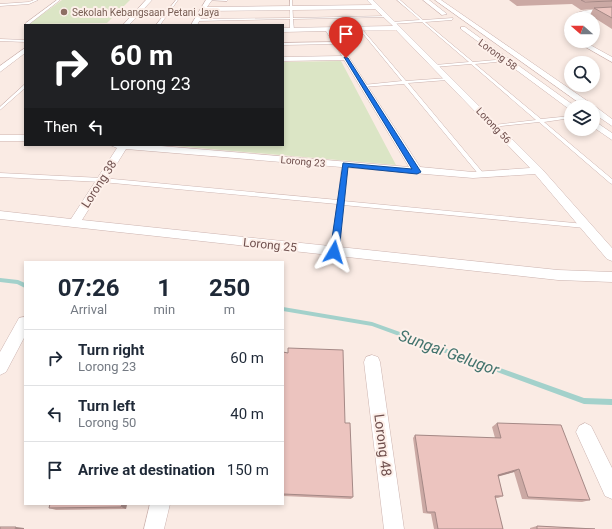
<!DOCTYPE html>
<html lang="en">
<head>
<meta charset="utf-8">
<style>
	body { margin:0; font-family:Roboto,sans-serif; background:#f2f2f3; color:#1f2937; height:100vh; display:flex; flex-direction:column; font-size:15px; white-space:nowrap }
	* { box-sizing:border-box; margin:0 }
	p { font-size:13px; color:#747a83 }
	.icon { flex:none; width:22px; height:22px; fill:none; stroke:currentColor; stroke-width:2; stroke-linecap:round; stroke-linejoin:round }
	.map { position:relative; flex:1; overflow:hidden }
	.drawer { position:absolute; left:24px; top:261px; width:260px; height:244px; display:flex; flex-direction:column; background:#fff; border-radius:0px; box-shadow:0 2px 6px #0003 }
	.drawer>* { flex:none }
	.top-card { position:absolute; left:24px; top:24px; width:260px; height:122px; border-radius:0px; box-shadow:0 2px 6px #0003; background:#202124; color:#fff; overflow:hidden }
	.needle { width:26px; rotate:290deg }
	.fabs { position:absolute; left:564px; top:12px; display:grid; gap:8px }
	.fabs a { display:grid; place-items:center; width:36px; height:36px; border-radius:50%; background:#fff; box-shadow:0 2px 6px #0003; font-size:20px }
	.pin { position:absolute; display:grid; place-items:center; width:34px; height:34px; color:#fff; margin:-41px -17px; border-radius:50% 50% 50% 0; rotate:-45deg; box-shadow:0 0 4px #0007 }
	.pin .icon { rotate:45deg }
	.me { position:absolute; width:44px; margin:-22px; rotate:7deg; stroke-linejoin:round; filter:drop-shadow(0 0 3px #0008) }
	.turn { display:flex; align-items:center; gap:14px; height:84px; padding:0 20px; font-size:18px }
	.turn .icon { width:52px; height:52px; stroke-width:2.5 }
	.turn b { display:block; font-size:28px; line-height:34px }
	.then { display:flex; align-items:center; height:38px; padding:0 20px; background:#0003; gap:8px; font-size:15px }
	.eta { display:flex; justify-content:space-evenly; align-items:center; height:68px; text-align:center }
	.eta b { font-size:24px; font-weight:700; line-height:28px }
	ul { padding:0; list-style:none }
	li { display:flex; align-items:center; gap:12px; height:56px; padding:0 20px; border-top:1px solid #e0e1e3 }
	li div { flex:1 }
	li b { display:block; font-size:15px }
	li em { font-style:normal }
	.map>svg:first-child { display:block }
	.green { fill:#dbe5c5 }
	.lines { fill:none; stroke-linecap:round; stroke-linejoin:round }
	.stream { fill:#a3d1cb; fill-rule:evenodd }
	.lane-casing { stroke:#ccb3af; stroke-width:1 }
	.street-casing { stroke:#ccb3af; stroke-width:1 }
	.lane { fill:#fff; fill-rule:evenodd }
	.street { fill:#fff; fill-rule:evenodd }
	.wall { fill:#cba9a4 }
	.shaded-wall { fill:#a58986 }
	.building { fill:#ecc4bf; stroke:#a58986 }
	.route { fill:#1a73e8; stroke:#114b97 }
	.education-dot { fill:#8d6e63; stroke:#fdf0ea; stroke-width:1.5 }
	.labels { text-anchor:middle; stroke-width:4; stroke-linejoin:round; paint-order:stroke }
	.far-education-label { font-size:10px; fill:#785e54; stroke:#fdf0ea; text-anchor:start }
	.far-street-label { font-size:10px; fill:#6f4f4d; stroke:#fdf0ea }
	.street-label { font-size:12px; fill:#6f4f4d; stroke:#fdf0ea }
	.near-street-label { font-size:14px; fill:#6f4f4d; stroke:#fdf0ea }
	.near-water-label { font-size:16px; font-style:italic; fill:#42736d; stroke:#fdf0ea }
</style>
</head>
<body>
<div class="map">
<svg width="612" height="529" viewBox="0 0 612 529">
	<rect width="100%" height="100%" fill="#faebe4"/>
	<g class="green">
		<path d="M62,0H130L107,23L29,24Z"/>
		<path d="M341,61L396,165L165,145H283V62Z"/>
	</g>
	<g class="lines">
		<g class="stream">
			<path d="M0,278L18,280L25,283V288L17,284L0,282Z"/>
			<path d="M283,307L372,322L584,398L612,399V405L584,404L372,326L283,311Z"/>
		</g>
		<g class="lane-casing">
			<g id="lane">
				<path d="M34,0H38L29,4L0,6V4L29,2Z"/>
				<path d="M57,0H60L28,25H26V23Z"/>
				<path d="M176,0H178L160,25H156Z"/>
				<path d="M207,0H228L227,1Z"/>
				<path d="M290,0H292L293,18L387,16L389,17L293,19L294,30L292,31L290,30V19L197,21L195,20L197,19L290,18Z"/>
				<path d="M397,0H400L423,20L453,18L452,20L425,22L473,62L507,59V61H506L475,64L541,119L571,116V118L544,122L612,179V184L610,183L539,122L492,127V125H494L536,120L471,64L434,67L433,66L435,65L469,62L422,22L391,24L392,22L420,20Z"/>
				<path d="M361,28L406,81L448,78L449,79L447,80L408,83L484,174V176H480L404,84L362,87L361,86L363,85L402,81L360,30Z"/>
				<path d="M0,39L25,40V42L0,41Z"/>
				<path d="M337,42L336,44L283,45V43Z"/>
				<path d="M24,85H25V88L0,110V107Z"/>
				<path d="M345,163L348,165L343,201L585,224L588,226L585,228L343,205L337,252L334,255L331,252L337,204L102,182L0,177V173L102,178L338,200L342,165Z"/>
			</g>
		</g>
		<g class="street-casing">
			<g id="street">
				<path d="M146,0H152L129,25H123Z"/>
				<path d="M206,0H212L207,7L372,5L367,0H373L542,169L612,248V261L607,259L535,174L473,178L126,149L82,220L558,270L612,272V282L558,280L0,219V211L71,219L117,148L110,145H149L409,167L344,60L283,61V57L342,56L326,31L283,32V28L393,26L375,9L205,11L197,25H191ZM396,30L530,168L473,172L420,167L332,31Z"/>
				<path d="M423,0H429L447,14L442,15Z"/>
				<path d="M435,0H441L596,107L612,119V126L593,113V107H585Z"/>
				<path d="M612,9V13L589,14L571,19V39L565,34C564,7 592,10 612,9Z"/>
				<path d="M461,27H465L576,107L569,109L461,29Z"/>
				<path d="M575,41H583L612,57V62Z"/>
				<path d="M25,48V53L0,72V66Z"/>
				<path d="M593,120L612,133V140L593,127Z"/>
				<rect x="0" y="135" width="25" height="6"/>
				<path d="M24,317L25,336L6,372L0,375V352L19,318Z"/>
				<path d="M372,355L378,357L380,362L404,529H384L364,362L366,357Z"/>
				<path d="M585,423L591,426L612,468V499L605,496L576,432L579,426Z"/>
				<path d="M150,504H170L164,529H144Z"/>
			</g>
		</g>
		<use href="#lane" class="lane"/>
		<use href="#street" class="street"/>
	</g>
	<g class="wall">
		<path d="M509,0H612V29L590,15L593,9L581,10L572,4L517,6Z"/>
		<path d="M283,352L345,423L353,497L351,499L283,496Z"/>
		<path d="M497,423L590,500L582,502L522,499L514,472L498,476L503,496L498,498H495L503,529H434L431,514L423,513L413,438L415,435L495,438L492,427Z"/>
		<path d="M50,504H127L126,509L56,510L49,508Z"/>
		<path d="M537,526L595,529H530V528Z"/>
	</g>
	<g class="shaded-wall">
		<path d="M519,469L514,472L493,478L498,475Z"/>
		<path d="M122,504H127L126,509L121,507Z"/>
		<path d="M16,527L24,528V529H15Z"/>
	</g>
	<g class="building">
		<path d="M581,0H612V1L585,2Z"/>
		<path d="M612,7V18L594,8Z"/>
		<path d="M288,348L343,350L345,423H350L353,497L283,494V352L288,353Z"/>
		<path d="M497,423L561,425L590,500L528,497L519,469L498,475L503,496H495L503,529H438L435,512H427L415,435L501,438Z"/>
		<path d="M50,504H122L121,507L49,508Z"/>
		<path d="M537,526L595,529H537Z"/>
		<path d="M0,527H16L15,529H0Z"/>
	</g>
	<path class="route" d="M344,57L348,58L421,172L417,174L348,167L339,252L334,255L330,252L343,163L412,169Z"/>
	<circle class="education-dot" cx="64" cy="12" r="4"/>
	<g class="labels">
		<g class="far-education-label">
			<text x="72" y="16">Sekolah Kebangsaan Petani Jaya</text>
		</g>
		<g class="far-street-label">
			<text transform="translate(498 54) rotate(36)" y="4">Lorong 58</text>
			<text transform="translate(494 125) rotate(46)" y="4">Lorong 56</text>
			<text transform="translate(303 161) rotate(5)" y="4">Lorong 23</text>
		</g>
		<g class="street-label">
			<text transform="translate(99 184) rotate(-57)" y="4">Lorong 38</text>
			<text transform="translate(270 245) rotate(6)" y="4">Lorong 25</text>
		</g>
		<g class="near-street-label">
			<text transform="translate(383 445) rotate(83)" y="5">Lorong 48</text>
		</g>
		<g class="near-water-label">
			<text transform="translate(449 352) rotate(20)" y="6">Sungai Gelugor</text>
		</g>
	</g>
</svg>
<div class="fabs">
<a><svg class="needle" viewBox="-14 -14 28 28"><path d="M0-13l5 13h-10z" fill="#e53935"/><path d="M0 13l5-13h-10z" fill="#747a83"/></svg></a>
<a><svg class="icon" aria-label="search" viewBox="0 0 24 24"><circle cx="10" cy="10" r="6"/><path d="M15 15l6 6"/></svg></a>
<a><svg class="icon" aria-label="layers" viewBox="0 0 24 24"><path d="M12 4l9 5-9 5-9-5zM3 14l9 5 9-5"/></svg></a>
</div>
<div class="pin" style="left:346px;top:58px;background:#d93025"><svg class="icon" aria-label="arrive" viewBox="0 0 24 24"><path d="M6 21V4h12l-3 4 3 4H6"/></svg></div>
<svg class="me" style="left:334px;top:252px" viewBox="-20 -20 40 40"><path d="M0-17L14 15 0 8-14 15z" fill="#1a73e8" stroke="#fff" stroke-width="4"/></svg>
<div class="top-card">
<div class="turn"><svg class="icon" aria-label="right" viewBox="0 0 24 24"><path d="M7 20v-9h11M14 6l5 5-5 5"/></svg><div><b>60 m</b>Lorong 23</div></div>
<div class="then">Then<svg class="icon" aria-label="left" viewBox="0 0 24 24"><path d="M17 20v-9H6M10 6l-5 5 5 5"/></svg></div>
</div>
<section class="drawer">
<div class="eta">
<div><b>07:26</b><p>Arrival</p></div>
<div><b>1</b><p>min</p></div>
<div><b>250</b><p>m</p></div>
</div>
<ul>
<li><svg class="icon" aria-label="right" viewBox="0 0 24 24"><path d="M7 20v-9h11M14 6l5 5-5 5"/></svg><div><b>Turn right</b><p>Lorong 23</p></div><em>60 m</em></li>
<li><svg class="icon" aria-label="left" viewBox="0 0 24 24"><path d="M17 20v-9H6M10 6l-5 5 5 5"/></svg><div><b>Turn left</b><p>Lorong 50</p></div><em>40 m</em></li>
<li><svg class="icon" aria-label="arrive" viewBox="0 0 24 24"><path d="M6 21V4h12l-3 4 3 4H6"/></svg><div><b>Arrive at destination</b></div><em>150 m</em></li>
</ul>
</section>
</div>
</body>
</html>
